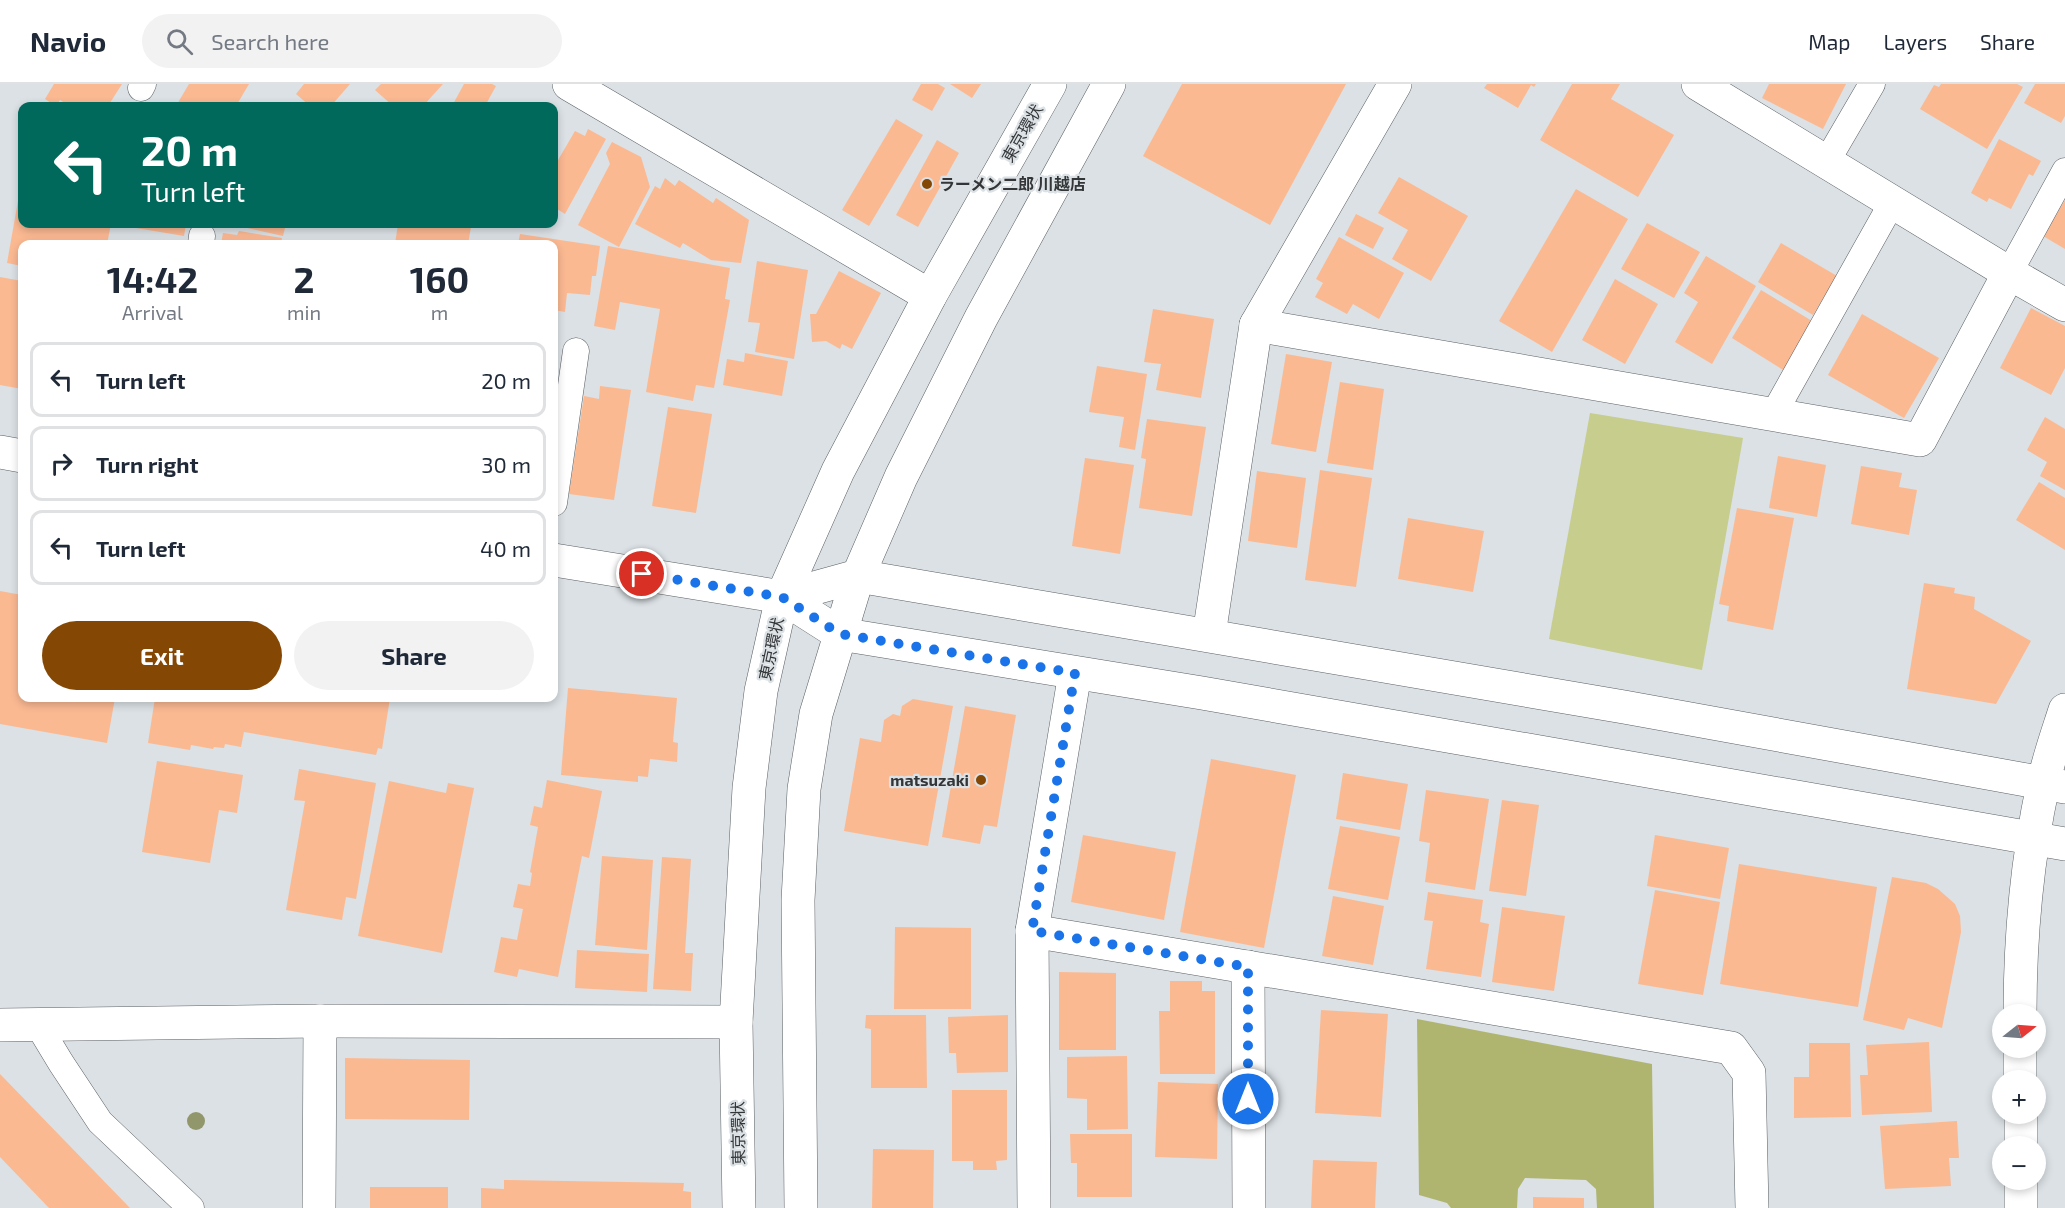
<!DOCTYPE html>
<html lang="en">
<head>
<meta charset="utf-8">
<style>
	body { margin:0; font-family:"Exo 2","Noto Sans JP",sans-serif; background:#f2f2f3; color:#1f2937; height:100vh; display:flex; flex-direction:column; font-size:22px; white-space:nowrap }
	* { box-sizing:border-box; margin:0 }
	p { font-size:20px; color:#747a83 }
	.icon { flex:none; width:33px; height:33px; fill:none; stroke:currentColor; stroke-width:2; stroke-linecap:round; stroke-linejoin:round }
	.map { position:relative; flex:1; overflow:hidden }
	.sheet { position:absolute; left:18px; top:156px; width:540px; height:462px; display:flex; flex-direction:column; background:#fff; border-radius:12px; box-shadow:0 3px 9px #0003 }
	.sheet>* { flex:none }
	.guide { position:absolute; left:18px; top:18px; width:540px; height:126px; border-radius:12px; box-shadow:0 3px 9px #0003; background:#00695c; color:#fff; overflow:hidden }
	.needle { width:39px; rotate:73deg }
	.tools { position:absolute; left:1992px; top:920px; display:grid; gap:12px }
	.tools a { display:grid; place-items:center; width:54px; height:54px; border-radius:50%; background:#fff; box-shadow:0 3px 9px #0003; font-size:30px }
	.pin { position:absolute; display:grid; place-items:center; width:51px; height:51px; color:#fff; margin:-26px; border:3px solid #fff; border-radius:50%; box-shadow:0 2px 6px #0007 }
	.me { position:absolute; width:66px; margin:-33px; rotate:0deg; stroke-linejoin:round; filter:drop-shadow(0 0 4px #0008) }
	.turn { display:flex; align-items:center; gap:21px; height:126px; padding:0 24px; font-size:27px }
	.turn .icon { width:78px; height:78px; stroke-width:2.5 }
	.turn b { display:block; font-size:42px; line-height:51px }
	.eta { display:flex; justify-content:space-evenly; align-items:center; height:102px; text-align:center }
	.eta b { font-size:36px; font-weight:700; line-height:42px }
	.action { display:flex; gap:12px; margin-top:auto; padding:12px 24px }
	.action a { flex:1; height:69px; border-radius:36px; background:#844704; color:#fff; font-size:24px; font-weight:700; line-height:69px; text-align:center }
	.action a+a { background:#f2f2f3; color:#1f2937 }
	ul { padding:0; list-style:none }
	li { display:flex; align-items:center; gap:18px; height:75px; margin:0 12px 9px; padding:0 12px; border:3px solid #e0e1e3; border-radius:12px }
	li div { flex:1 }
	li b { display:block; font-size:22px }
	li em { font-style:normal }
	header { display:flex; align-items:center; gap:36px; box-sizing:border-box; height:84px; padding:0 30px; background:#fff; border-bottom:2px solid #e0e1e3 }
	header strong { font-size:28px }
	nav { display:flex; gap:33px; margin-inline-start:auto; font-size:21px }
	.search { width:420px; height:54px; background:#f2f2f3; display:flex; align-items:center; gap:15px; box-sizing:border-box; padding:0 21px; border-radius:33px; color:#747a83; font-size:22px }
	.map>svg:first-child { display:block }
	.green { fill:#c6cd8d }
	.forest { fill:#afb56f }
	.building { fill:#fbb992 }
	.lines { fill:none; stroke-linecap:round; stroke-linejoin:round }
	.lane-casing { stroke:#5b6064; stroke-width:27 }
	.street-casing { stroke:#5b6064; stroke-width:34 }
	.secondary-casing { stroke:#5b6064; stroke-width:34 }
	.highway-casing { stroke:#5b6064; stroke-width:34 }
	.lane { stroke:#fff; stroke-width:26 }
	.street { stroke:#fff; stroke-width:33 }
	.secondary { stroke:#fff; stroke-width:33 }
	.highway { stroke:#fff; stroke-width:33 }
	.tree { fill:#92976b }
	.route { stroke:#1a73e8; stroke-width:10; stroke-dasharray:0 18 }
	.poi-dot { fill:#844704; stroke:#dbe1e5; stroke-width:2 }
	.labels { text-anchor:middle; stroke-width:4.5; stroke-linejoin:round; paint-order:stroke }
	.street-label { font-size:16px; fill:#333537; stroke:#dbe1e5 }
	.poi-label { font-size:16px; font-weight:bold; fill:#333537; stroke:#dbe1e5; text-anchor:start }
</style>
</head>
<body>
<header>
<strong>Navio</strong>
<div class="search"><svg class="icon" aria-label="search" viewBox="0 0 24 24"><circle cx="10" cy="10" r="6"/><path d="M15 15l6 6"/></svg>Search here</div>
<nav><a>Map</a><a>Layers</a><a>Share</a></nav>
</header>
<div class="map">
<svg width="2065" height="1124" viewBox="0 0 2065 1124">
	<rect width="100%" height="100%" fill="#dbe1e5"/>
	<path class="green" d="M1590,329L1743,354L1702,586L1549,555Z"/>
	<path class="forest" d="M1417,935L1652,980L1654,1124H1597L1596,1105L1586,1096L1525,1094L1518,1105L1517,1124H1451L1447,1119L1419,1111Z"/>
	<g class="building">
		<path d="M54,0H122L108,22H70L60,16L56,22L45,15Z"/>
		<path d="M189,0H249L236,22H176Z"/>
		<path d="M304,0H350L331,22H310L296,10Z"/>
		<path d="M381,0H443L423,22H393L375,6Z"/>
		<path d="M464,0H492L496,2L485,22H452Z"/>
		<path d="M921,0H938L945,4L932,27L912,16Z"/>
		<path d="M950,0H981L972,14Z"/>
		<path d="M1182,0H1346L1270,141L1143,72Z"/>
		<path d="M1487,0H1536L1534,3L1531,1L1518,24L1484,4Z"/>
		<path d="M1572,0H1620L1611,15L1674,51L1638,113L1540,56Z"/>
		<path d="M1769,0H1846L1823,45L1762,14Z"/>
		<path d="M1941,0H2017L2023,3L1987,65L1920,25L1934,1L1939,3Z"/>
		<path d="M2035,0H2065V32L2061,39L2024,19Z"/>
		<path d="M896,35L923,51L869,142L842,126Z"/>
		<path d="M588,45L606,55L565,130L554,123V83L575,47L585,52Z"/>
		<path d="M1999,55L2041,77L2033,92L2029,90L2011,125L1989,114L1987,118L1971,109Z"/>
		<path d="M937,56L959,69L918,143L896,131Z"/>
		<path d="M612,58L641,73L650,103L619,163L578,141L610,80L606,69Z"/>
		<path d="M1399,93L1468,132L1431,197L1392,175L1408,146L1378,129Z"/>
		<path d="M665,94L675,102L679,96L713,119L716,114L749,136L741,179L711,176L683,159L680,164L635,140L655,102L660,105Z"/>
		<path d="M21,100L22,140H111L107,160H22V182L7,179Z"/>
		<path d="M1576,105L1628,135L1552,268L1499,237Z"/>
		<path d="M2065,116V165L2043,152Z"/>
		<path d="M1356,130L1384,144L1373,165L1345,151Z"/>
		<path d="M1647,139L1700,168L1674,214L1621,185Z"/>
		<path d="M137,140H186L184,152L136,144Z"/>
		<path d="M230,140H286L283,152Z"/>
		<path d="M398,140H451L471,143L468,160H395Z"/>
		<path d="M239,147L282,154L281,160H221L223,149L237,151Z"/>
		<path d="M520,150L600,162L596,192H592L590,211L567,209L565,228L554,226V160H518Z"/>
		<path d="M1339,153L1404,189L1379,235L1353,220L1347,230L1315,213L1323,199L1316,195Z"/>
		<path d="M1781,159L1837,192L1813,231L1758,198Z"/>
		<path d="M608,162L730,184L725,215L730,216L714,304L696,301L693,317L646,308L660,225L620,218L615,246L594,242Z"/>
		<path d="M1706,172L1756,202L1712,280L1675,258L1698,218L1684,209Z"/>
		<path d="M757,177L808,186L794,275L755,268L760,239L748,238Z"/>
		<path d="M839,187L881,209L852,265L842,260L840,265L826,257L812,258L810,230H816Z"/>
		<path d="M0,193L22,197V305L0,301Z"/>
		<path d="M1615,195L1658,220L1625,280L1582,256Z"/>
		<path d="M1761,206L1812,237L1783,286L1732,254Z"/>
		<path d="M2031,224L2065,242V284L2051,311L2000,284Z"/>
		<path d="M1153,225L1214,235L1201,314L1156,306L1161,280L1144,278Z"/>
		<path d="M1862,230L1939,274L1904,334L1828,291Z"/>
		<path d="M745,269L788,277L782,312L723,301L727,275L744,278Z"/>
		<path d="M1286,270L1332,278L1316,368L1271,360Z"/>
		<path d="M1097,282L1147,290L1135,366L1119,363L1124,333L1089,328Z"/>
		<path d="M1340,298L1384,305L1373,386L1327,379Z"/>
		<path d="M600,302L631,306L614,416L569,410L584,312L599,315Z"/>
		<path d="M668,323L712,330L696,429L652,422Z"/>
		<path d="M2045,333L2065,345V406L2040,392L2047,378L2027,366Z"/>
		<path d="M1147,335L1206,343L1192,432L1139,424L1146,375L1141,374Z"/>
		<path d="M1778,372L1826,381L1817,433L1769,424Z"/>
		<path d="M1085,374L1134,381L1120,470L1072,462Z"/>
		<path d="M1861,382L1902,389L1899,403L1917,406L1909,451L1851,440Z"/>
		<path d="M1320,386L1372,394L1356,503L1305,496Z"/>
		<path d="M1257,387L1306,394L1297,464L1248,457Z"/>
		<path d="M2039,398L2065,414V466L2016,436Z"/>
		<path d="M1737,424L1794,434L1773,546L1727,537L1729,522L1719,520Z"/>
		<path d="M1408,434L1484,447L1473,508L1398,495Z"/>
		<path d="M1924,499L1955,504L1954,509L1975,513L1974,525L2031,557L1996,620L1907,605Z"/>
		<path d="M0,507L22,511V614H115L107,659L0,640Z"/>
		<path d="M568,604L677,614L673,658L678,659L677,678L650,675L648,693L638,692V698L561,691Z"/>
		<path d="M155,614H390L382,665L378,664L376,671L244,648L241,663L225,660L224,664L214,663L213,665L191,661L190,666L148,659Z"/>
		<path d="M913,615L953,622L928,762L844,747L860,654L881,658L884,636L893,630L900,632L902,622Z"/>
		<path d="M965,622L1016,631L997,743L984,741L980,760L942,753Z"/>
		<path d="M1211,675L1296,691L1264,864L1180,848Z"/>
		<path d="M157,677L243,691L237,729L219,726L210,779L142,768Z"/>
		<path d="M299,685L376,699L356,815L346,813L342,836L286,826L305,717L294,716Z"/>
		<path d="M1343,689L1408,700L1400,746L1336,735Z"/>
		<path d="M547,696L602,707L589,774L582,772L558,893L519,885L517,893L494,888L501,853L517,856L523,825L513,823L518,800L530,802L532,789L530,788L538,743L530,741L534,722L542,724Z"/>
		<path d="M389,697L446,709L448,699L474,704L442,869L358,852Z"/>
		<path d="M1426,706L1489,715L1475,806L1425,798L1430,759L1419,757Z"/>
		<path d="M1502,716L1539,721L1526,812L1489,807Z"/>
		<path d="M1340,742L1400,753L1388,816L1328,805Z"/>
		<path d="M1083,751L1176,768L1164,836L1071,818Z"/>
		<path d="M1655,751L1729,764L1720,815L1647,802Z"/>
		<path d="M602,772L653,776L647,866L595,861Z"/>
		<path d="M662,773L691,775L685,869H693L691,907L653,905Z"/>
		<path d="M1739,780L1877,803L1858,923L1720,900Z"/>
		<path d="M1892,793L1926,799L1938,805L1955,820L1960,832L1961,848L1942,944L1908,934L1904,946L1863,936Z"/>
		<path d="M1655,806L1720,818L1703,911L1638,900Z"/>
		<path d="M1428,808L1483,816L1480,838L1489,840L1481,893L1426,885L1433,837L1424,836Z"/>
		<path d="M1333,812L1384,822L1373,881L1322,872Z"/>
		<path d="M1502,823L1565,832L1554,907L1492,898Z"/>
		<path d="M895,843L971,844V925H894Z"/>
		<path d="M577,866L649,870L647,908L575,904Z"/>
		<path d="M1059,888L1116,889V966H1059Z"/>
		<path d="M1170,897H1202V907H1215V990H1160L1159,927H1170Z"/>
		<path d="M1321,926L1388,930L1381,1033L1315,1029Z"/>
		<path d="M866,931H926L927,1004H871V945L865,944Z"/>
		<path d="M1008,931V988L957,989L956,969H949L948,933Z"/>
		<path d="M1929,958L1932,1028L1862,1031L1860,991H1868L1866,961Z"/>
		<path d="M1809,959H1850L1851,1033L1794,1034V993H1809Z"/>
		<path d="M1127,972L1128,1045L1087,1046V1015L1067,1014V973Z"/>
		<path d="M345,974L470,976L469,1036L345,1035Z"/>
		<path d="M0,990L130,1124H49L0,1073Z"/>
		<path d="M1158,998L1218,1000L1217,1075L1155,1073Z"/>
		<path d="M952,1006H1007V1076L996,1077L997,1086H973V1077H952Z"/>
		<path d="M1957,1037L1959,1074H1949L1951,1102L1885,1105L1880,1042Z"/>
		<path d="M1070,1050H1132V1113H1077V1079H1071Z"/>
		<path d="M873,1065L934,1066L933,1124H872Z"/>
		<path d="M1313,1076L1377,1078L1375,1124H1311Z"/>
		<path d="M504,1096L684,1099L683,1107L691,1108V1124H481V1104L504,1105Z"/>
		<rect x="370" y="1103" width="78" height="21"/>
		<path d="M1533,1113L1584,1114V1124H1533Z"/>
	</g>
	<g class="lines">
		<g class="lane-casing">
			<g id="lane">
				<path d="M141,4L143,0"/>
				<path d="M1827,77L1872,0"/>
				<path d="M201,160L202,152"/>
				<path d="M2009,189L2065,87"/>
				<path d="M1773,331L1893,117"/>
				<path d="M554,419L576,267"/>
				<path d="M38,941L61,979L100,1038L191,1124"/>
			</g>
		</g>
		<g class="street-casing">
			<g id="street">
				<path d="M569,0L930,212"/>
				<path d="M1698,0L2009,189L2065,221"/>
				<path d="M1256,241L1920,356L2009,189"/>
				<path d="M1209,551L1256,241L1395,0"/>
				<path d="M1032,847L1731,964L1749,989L1752,1124"/>
				<path d="M1248,883L1249,1124"/>
				<path d="M0,941L320,937L736,938"/>
				<path d="M319,1124L320,937"/>
				<path d="M1034,1124L1032,847L1075,589"/>
			</g>
		</g>
		<g class="secondary-casing">
			<g id="secondary">
				<path d="M0,368L22,372"/>
				<path d="M554,476L782,513L840,550L1202,609L2065,760"/>
				<path d="M782,513L858,492L1624,623L2065,703"/>
				<path d="M2020,930C2020,854 2027,776 2043,701C2048,676 2057,651 2065,626"/>
				<path d="M2020,963V996"/>
				<path d="M2021,1029V1062"/>
				<path d="M2021,1095V1124"/>
			</g>
		</g>
		<g class="highway-casing">
			<g id="highway">
				<path d="M739,1124L736,938L749,704L761,607L782,513L838,387L930,212L1050,0"/>
				<path d="M801,1124L798,816L804,705L816,630L858,492L901,393L981,234L1109,0"/>
			</g>
		</g>
		<use href="#lane" class="lane"/>
		<use href="#street" class="street"/>
		<use href="#secondary" class="secondary"/>
		<use href="#highway" class="highway"/>
	</g>
	<circle class="tree" cx="196" cy="1037" r="9"/>
	<g class="lines">
		<path class="route" d="M642,490L782,513L840,550L1075,589L1032,847L1248,883V1015"/>
	</g>
	<g class="poi-dot">
		<circle cx="927" cy="100" r="6"/>
		<circle cx="981" cy="696" r="6"/>
	</g>
	<g class="labels">
		<g class="street-label">
			<text transform="translate(1022 49) rotate(-60)" y="6">東京環状</text>
			<text transform="translate(771 565) rotate(-78)" y="6">東京環状</text>
			<text transform="translate(738 1049) rotate(-91)" y="6">東京環状</text>
		</g>
		<g class="poi-label">
			<text x="939" y="106">ラーメン二郎 川越店</text>
			<text x="969" y="702" text-anchor="end">matsuzaki</text>
		</g>
	</g>
</svg>
<div class="tools">
<a><svg class="needle" viewBox="-14 -14 28 28"><path d="M0-13l5 13h-10z" fill="#e53935"/><path d="M0 13l5-13h-10z" fill="#747a83"/></svg></a>
<a>+</a>
<a>−</a>
</div>
<div class="pin" style="left:642px;top:490px;background:#d93025"><svg class="icon" aria-label="arrive" viewBox="0 0 24 24"><path d="M6 21V4h12l-3 4 3 4H6"/></svg></div>
<svg class="me" style="left:1248px;top:1015px" viewBox="-20 -20 40 40"><circle r="17" fill="#1a73e8" stroke="#fff" stroke-width="3"/><path d="M0-11L8 9 0 5-8 9z" fill="#fff"/></svg>
<div class="guide">
<div class="turn"><svg class="icon" aria-label="left" viewBox="0 0 24 24"><path d="M17 20v-9H6M10 6l-5 5 5 5"/></svg><div><b>20 m</b>Turn left</div></div>
</div>
<section class="sheet">
<div class="eta">
<div><b>14:42</b><p>Arrival</p></div>
<div><b>2</b><p>min</p></div>
<div><b>160</b><p>m</p></div>
</div>
<ul>
<li><svg class="icon" aria-label="left" viewBox="0 0 24 24"><path d="M17 20v-9H6M10 6l-5 5 5 5"/></svg><div><b>Turn left</b></div><em>20 m</em></li>
<li><svg class="icon" aria-label="right" viewBox="0 0 24 24"><path d="M7 20v-9h11M14 6l5 5-5 5"/></svg><div><b>Turn right</b></div><em>30 m</em></li>
<li><svg class="icon" aria-label="left" viewBox="0 0 24 24"><path d="M17 20v-9H6M10 6l-5 5 5 5"/></svg><div><b>Turn left</b></div><em>40 m</em></li>
</ul>
<div class="action"><a>Exit</a><a>Share</a></div>
</section>
</div>
</body>
</html>
